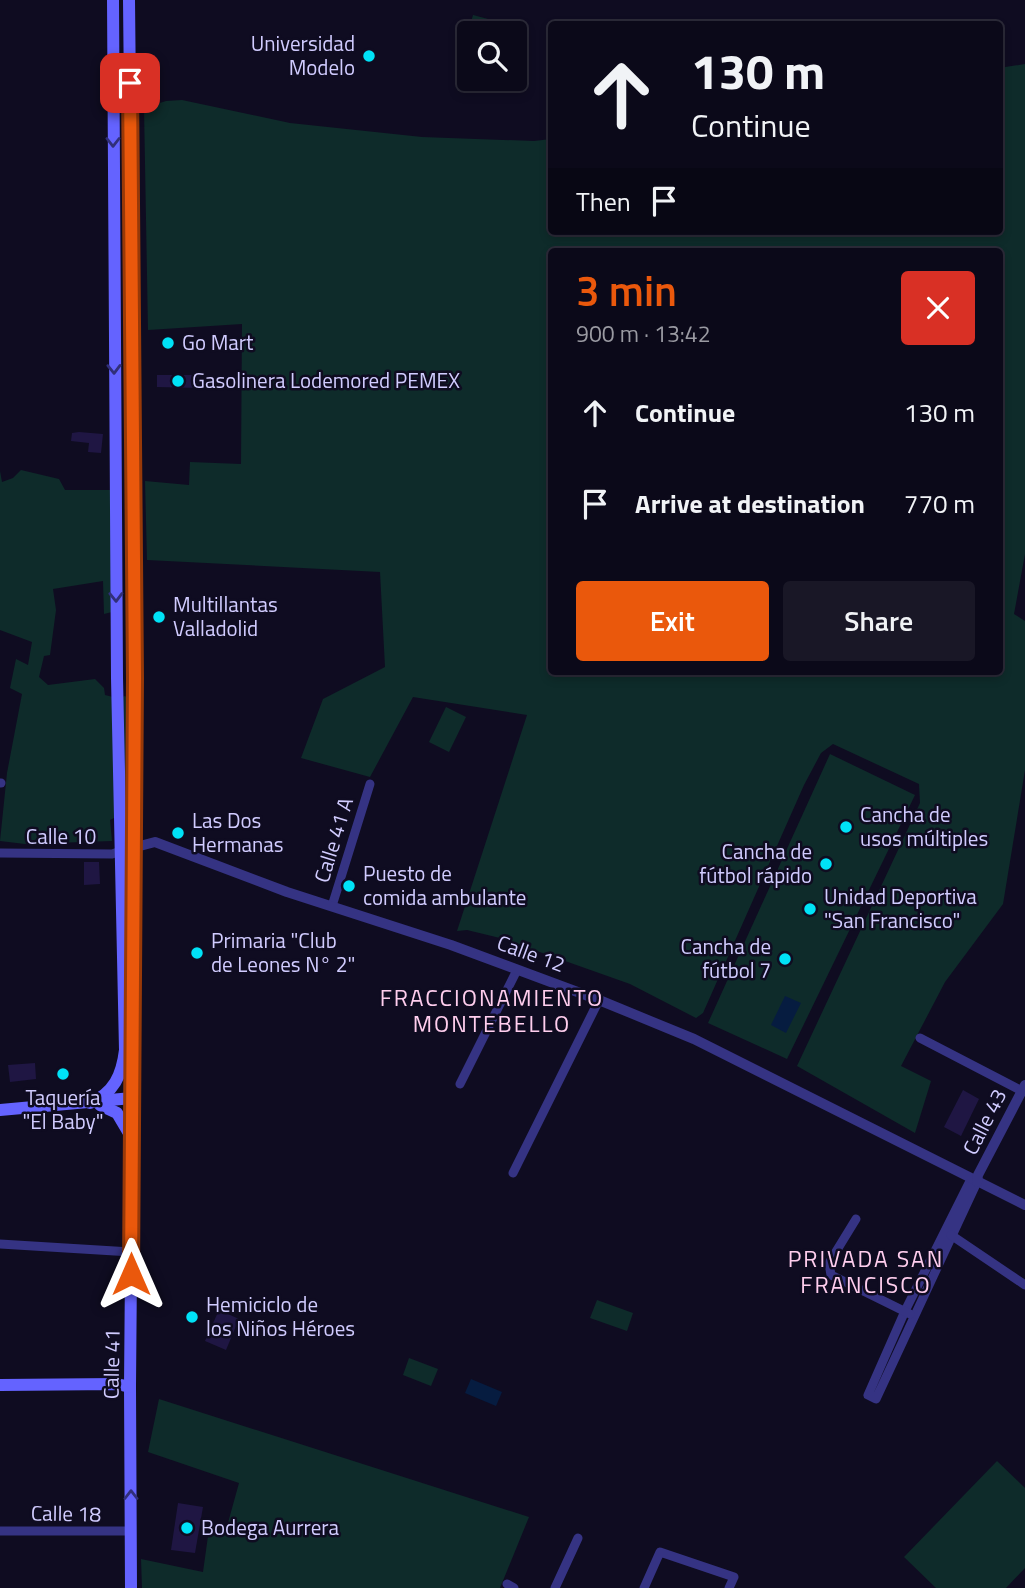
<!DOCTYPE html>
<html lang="en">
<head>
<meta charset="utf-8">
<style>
	body { margin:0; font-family:"Titillium Web",sans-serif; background:#191726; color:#f1f3f6; height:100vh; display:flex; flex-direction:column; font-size:26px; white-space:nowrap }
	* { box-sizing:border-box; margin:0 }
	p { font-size:23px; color:#9a9aa2 }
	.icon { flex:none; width:38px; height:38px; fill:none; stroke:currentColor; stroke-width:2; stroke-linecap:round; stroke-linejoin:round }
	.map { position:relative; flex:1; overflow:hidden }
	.drawer { position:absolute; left:548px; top:248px; width:455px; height:427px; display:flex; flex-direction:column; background:#0b0919; border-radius:7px; box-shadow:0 4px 10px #0003,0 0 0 2px #2b2a38 }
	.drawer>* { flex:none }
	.hud { position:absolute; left:548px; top:21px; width:455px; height:214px; border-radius:7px; box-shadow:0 4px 10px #0003,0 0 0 2px #2b2a38; background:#0b0919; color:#f1f3f6; overflow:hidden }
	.controls { position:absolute; left:457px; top:21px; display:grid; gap:14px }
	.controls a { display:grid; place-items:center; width:70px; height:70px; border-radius:7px; background:#0b0919; box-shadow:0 4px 10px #0003,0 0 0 2px #2b2a38; font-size:35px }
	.pin { position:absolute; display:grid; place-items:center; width:60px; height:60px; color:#fff; margin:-30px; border-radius:14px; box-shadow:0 4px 10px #0006 }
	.me { position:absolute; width:77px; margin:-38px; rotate:0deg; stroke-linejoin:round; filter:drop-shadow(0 0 5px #0008) }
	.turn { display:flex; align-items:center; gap:24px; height:147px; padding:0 28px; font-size:32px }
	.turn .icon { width:91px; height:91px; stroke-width:2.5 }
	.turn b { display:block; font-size:49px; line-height:60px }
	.then { display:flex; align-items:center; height:66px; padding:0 28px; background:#0003; gap:14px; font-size:26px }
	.round { display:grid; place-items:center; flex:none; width:74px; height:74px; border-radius:7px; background:#191726 }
	.headline { display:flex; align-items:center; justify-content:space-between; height:119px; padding:0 28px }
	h1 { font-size:42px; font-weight:600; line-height:52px; color:#ea580c }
	.button { display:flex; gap:14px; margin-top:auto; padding:14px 28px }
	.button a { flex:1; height:80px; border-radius:7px; background:#ea580c; color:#fff; font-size:28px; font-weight:600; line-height:80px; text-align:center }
	.button a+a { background:#191726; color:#f1f3f6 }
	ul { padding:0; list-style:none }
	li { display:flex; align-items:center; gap:21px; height:91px; padding:0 28px }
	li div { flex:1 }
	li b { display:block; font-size:26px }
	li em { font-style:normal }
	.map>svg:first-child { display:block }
	.green { fill:#0e2b2a; fill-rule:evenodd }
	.water { fill:#061c40 }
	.building { fill:#1f1643 }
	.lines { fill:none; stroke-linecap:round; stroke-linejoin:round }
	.minor { stroke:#353383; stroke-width:9 }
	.tertiary { stroke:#353383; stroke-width:10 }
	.secondary { stroke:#6463ff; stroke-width:12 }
	.oneway { stroke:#312f7a }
	.route-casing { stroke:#983908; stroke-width:18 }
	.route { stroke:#ea580c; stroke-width:12 }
	.poi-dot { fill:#00e2f7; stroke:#0f0c21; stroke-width:2.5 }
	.labels { text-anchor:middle; stroke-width:5; stroke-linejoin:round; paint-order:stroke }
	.poi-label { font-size:21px; fill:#d1ccff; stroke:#0f0c21; text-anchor:start }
	.street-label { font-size:21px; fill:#d1ccff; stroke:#0f0c21 }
	.neighbourhood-label { font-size:23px; letter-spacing:2px; fill:#ffceee; stroke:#0f0c21 }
</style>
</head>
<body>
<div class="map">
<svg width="1025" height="1588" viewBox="0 0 1025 1588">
	<rect width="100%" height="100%" fill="#0f0c21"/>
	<g class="green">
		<path d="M473,15L503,23L500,33H469V79H488L486,85L456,76Z"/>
		<path d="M1025,64V554L1014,614L1025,621V770L1003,904L945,982L901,1066L931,1081L915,1133L797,1066L920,803L919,784L833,744L821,753L804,785L703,1013L696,1018L630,984L500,938L467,930L457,931L527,715L413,697L370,777L301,758L323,699L385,667L380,572L147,560L145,481L189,485L190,462L241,464L242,324L148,330L144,108L166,101L182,100L290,123L422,137L534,141L551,139V231H999V68ZM551,252H999V672H551Z"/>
		<path d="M21,470L59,479L65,490H112V612L104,614L103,581L53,589L56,610L50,655L44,656L39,677L48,685L95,679L104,688L105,695L113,697L116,817L110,820L112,841L25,844L0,841L7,773L22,694L10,688L16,659L28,665L32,642L0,630V471L2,482L13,478Z"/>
		<path d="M124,696L128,697L129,827L127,830L122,698Z"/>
		<path d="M446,707L466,717L449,752L429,742Z"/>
		<path d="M830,754L915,795L787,1059L708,1023Z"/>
		<path d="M597,1300L633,1313L627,1331L590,1318Z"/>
		<path d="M409,1358L438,1369L431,1386L403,1375Z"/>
		<path d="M159,1399L529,1517L500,1588H142L141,1559L203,1572L209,1529L226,1530L239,1483L148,1452Z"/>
		<path d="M997,1461L1025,1488V1568L1006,1588H936L904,1557Z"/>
	</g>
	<g class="water">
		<path d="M785,996L801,1003L786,1033L771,1025Z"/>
		<path d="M471,1379L502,1392L496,1406L465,1393Z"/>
	</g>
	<g class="building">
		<path d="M157,375H199L198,388L157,387Z"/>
		<path d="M79,432L103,434L101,453L88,452L89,443L71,441L72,433Z"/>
		<path d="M84,862H99L100,884L84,885Z"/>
		<path d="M35,1063L36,1079L10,1082L8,1065Z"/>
		<path d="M963,1090L979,1099L961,1136L944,1127Z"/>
		<path d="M219,1310L239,1319L226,1350L205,1341Z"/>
		<path d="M178,1503L203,1507L195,1553L171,1550Z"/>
	</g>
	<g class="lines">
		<g class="minor">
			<path d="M0,783H1"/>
			<path d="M0,853L112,854L121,851"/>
			<path d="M332,906L370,784"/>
			<path d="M920,1038L1022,1091"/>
			<path d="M460,1084L517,970"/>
			<path d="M513,1173L599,1000"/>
			<path d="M971,1179L905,1311L868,1395L876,1399L977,1182"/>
			<path d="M856,1219L829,1263L831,1275L910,1314"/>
			<path d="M951,1235L1025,1285"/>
			<path d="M0,1244L131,1252"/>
			<path d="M0,1531H131"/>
			<path d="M507,1584L514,1588"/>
			<path d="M555,1588L578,1538"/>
			<path d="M644,1588L660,1552L734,1577L729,1588"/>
		</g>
		<g class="tertiary">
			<path d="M121,851L155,842L287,892L451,945L599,1000L694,1039L1025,1205"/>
			<path d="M977,1182L978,1175L1025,1085"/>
		</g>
		<g class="secondary">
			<path d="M129,0L136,678L130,1387L131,1588"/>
			<path d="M90,1103C114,1093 122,1075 125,1050L117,678L113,0"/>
			<path d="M100,1105L117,1113L130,1135"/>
			<path d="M0,1110L132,1098"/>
			<path d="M0,1385L117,1384L130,1387"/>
		</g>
	</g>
	<defs><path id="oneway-chevron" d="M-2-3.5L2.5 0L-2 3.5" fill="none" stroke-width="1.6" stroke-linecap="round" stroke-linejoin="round" transform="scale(1.75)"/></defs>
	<g class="oneway">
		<use href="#oneway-chevron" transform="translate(113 142) rotate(90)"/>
		<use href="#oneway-chevron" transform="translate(114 369) rotate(89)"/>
		<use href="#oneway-chevron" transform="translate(116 597) rotate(89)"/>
		<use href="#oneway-chevron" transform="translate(131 1495) rotate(-90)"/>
	</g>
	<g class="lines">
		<g class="route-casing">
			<path id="route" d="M130,83L135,678L131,1274"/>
		</g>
		<use href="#route" class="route"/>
	</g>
	<g class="poi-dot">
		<circle cx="369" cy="56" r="7"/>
		<circle cx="168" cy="343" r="7"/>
		<circle cx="178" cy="381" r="7"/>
		<circle cx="159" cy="617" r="7"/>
		<circle cx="846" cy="827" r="7"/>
		<circle cx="178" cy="833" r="7"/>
		<circle cx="826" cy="864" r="7"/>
		<circle cx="349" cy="886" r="7"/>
		<circle cx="810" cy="909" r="7"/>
		<circle cx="197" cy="953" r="7"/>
		<circle cx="785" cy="959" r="7"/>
		<circle cx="63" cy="1074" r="7"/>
		<circle cx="192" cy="1317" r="7"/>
		<circle cx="187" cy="1528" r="7"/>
	</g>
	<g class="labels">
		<g class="poi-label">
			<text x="355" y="51" text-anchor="end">Universidad<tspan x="355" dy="24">Modelo</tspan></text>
			<text x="182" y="350">Go Mart</text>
			<text x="192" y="388">Gasolinera Lodemored PEMEX</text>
			<text x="173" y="612">Multillantas<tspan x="173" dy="24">Valladolid</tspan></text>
			<text x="860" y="822">Cancha de<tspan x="860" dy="24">usos múltiples</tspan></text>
			<text x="192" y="828">Las Dos<tspan x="192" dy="24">Hermanas</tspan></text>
			<text x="812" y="859" text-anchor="end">Cancha de<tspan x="812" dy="24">fútbol rápido</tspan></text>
			<text x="363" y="881">Puesto de<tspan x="363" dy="24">comida ambulante</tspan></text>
			<text x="824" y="904">Unidad Deportiva<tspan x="824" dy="24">"San Francisco"</tspan></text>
			<text x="211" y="948">Primaria "Club<tspan x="211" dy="24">de Leones N° 2"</tspan></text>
			<text x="771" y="954" text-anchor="end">Cancha de<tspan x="771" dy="24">fútbol 7</tspan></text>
			<text x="63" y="1105" text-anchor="middle">Taquería<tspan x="63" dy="24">"El Baby"</tspan></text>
			<text x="206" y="1312">Hemiciclo de<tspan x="206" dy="24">los Niños Héroes</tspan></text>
			<text x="201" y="1535">Bodega Aurrera</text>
		</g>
		<g class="street-label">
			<text x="61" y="844">Calle 10</text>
			<text transform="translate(334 840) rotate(-73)" y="7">Calle 41 A</text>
			<text transform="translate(531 954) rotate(20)" y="7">Calle 12</text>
			<text transform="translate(985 1122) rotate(-63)" y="7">Calle 43</text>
			<text transform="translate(112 1364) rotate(-89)" y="7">Calle 41</text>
			<text transform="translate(66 1514) rotate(1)" y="7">Calle 18</text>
		</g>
		<g class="neighbourhood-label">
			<text x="492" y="1006">FRACCIONAMIENTO<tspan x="492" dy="26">MONTEBELLO</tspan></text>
			<text x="866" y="1267">PRIVADA SAN<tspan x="866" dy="26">FRANCISCO</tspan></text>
		</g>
	</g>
</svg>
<div class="controls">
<a><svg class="icon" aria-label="search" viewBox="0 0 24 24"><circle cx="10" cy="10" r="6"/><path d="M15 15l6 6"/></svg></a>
</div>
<div class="pin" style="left:130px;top:83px;background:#d93025"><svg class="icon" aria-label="arrive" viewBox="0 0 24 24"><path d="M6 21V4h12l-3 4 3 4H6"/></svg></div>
<svg class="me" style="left:131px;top:1274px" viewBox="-20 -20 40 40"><path d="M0-17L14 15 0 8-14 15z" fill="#ea580c" stroke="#fff" stroke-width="4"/></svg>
<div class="hud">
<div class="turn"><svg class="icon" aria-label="ahead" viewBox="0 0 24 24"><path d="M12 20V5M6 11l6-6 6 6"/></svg><div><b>130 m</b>Continue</div></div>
<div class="then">Then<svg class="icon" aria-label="arrive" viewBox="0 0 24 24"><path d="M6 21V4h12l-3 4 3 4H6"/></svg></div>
</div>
<section class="drawer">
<div class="headline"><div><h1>3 min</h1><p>900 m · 13:42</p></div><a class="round" style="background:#d93025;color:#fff"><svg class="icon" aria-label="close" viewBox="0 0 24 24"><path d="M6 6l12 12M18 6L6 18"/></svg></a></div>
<ul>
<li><svg class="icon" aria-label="ahead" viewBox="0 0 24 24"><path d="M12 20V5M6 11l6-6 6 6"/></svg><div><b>Continue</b></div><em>130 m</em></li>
<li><svg class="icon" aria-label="arrive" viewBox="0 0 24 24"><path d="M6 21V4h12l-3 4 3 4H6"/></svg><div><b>Arrive at destination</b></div><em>770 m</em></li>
</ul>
<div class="button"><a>Exit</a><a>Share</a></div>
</section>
</div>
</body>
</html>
